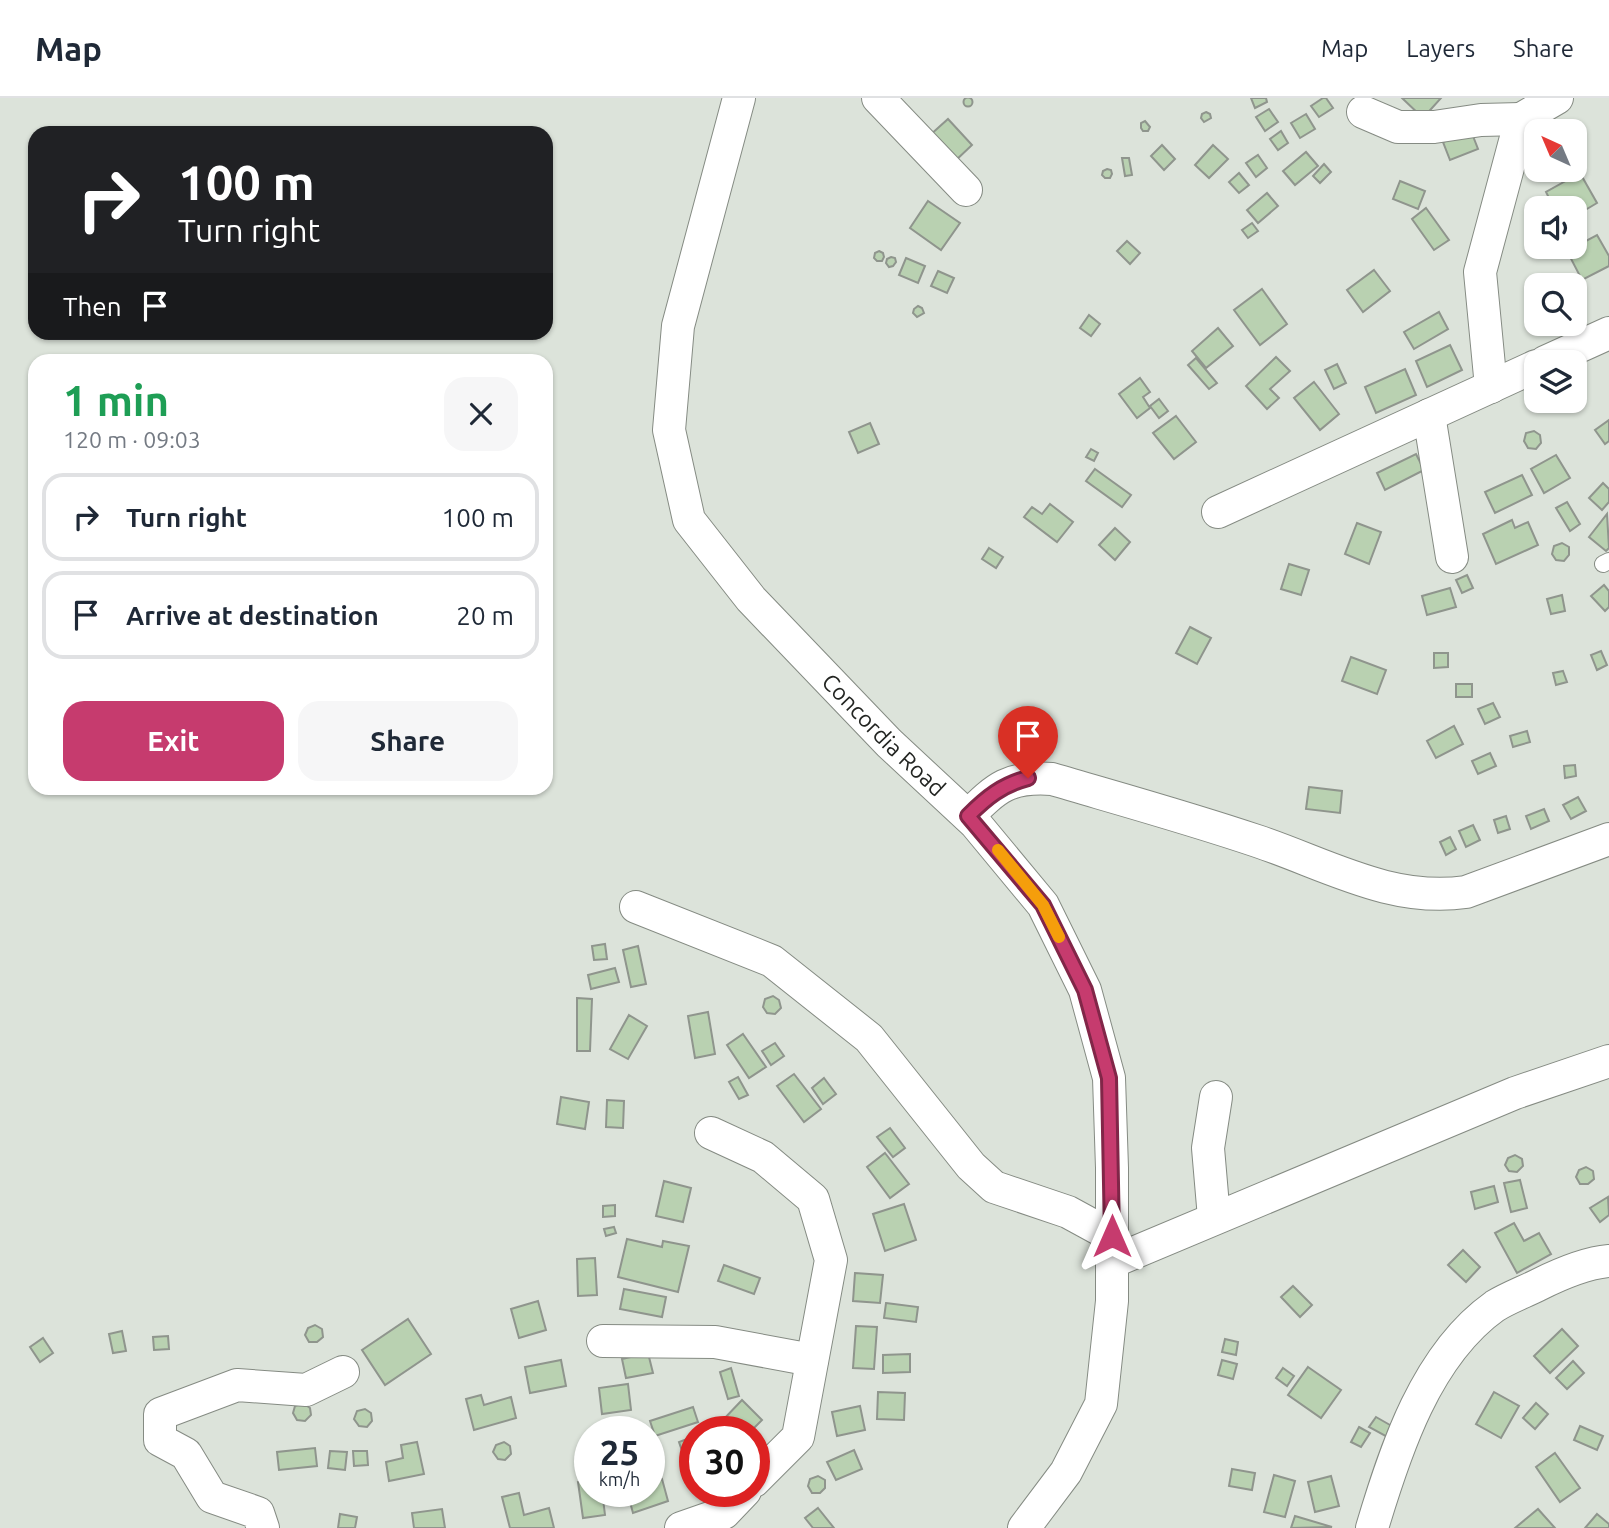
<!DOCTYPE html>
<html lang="en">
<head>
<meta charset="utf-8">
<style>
	body { margin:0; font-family:Ubuntu,sans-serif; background:#f6f6f7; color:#1f2937; height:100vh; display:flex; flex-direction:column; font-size:26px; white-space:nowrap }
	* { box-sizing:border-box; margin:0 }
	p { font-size:23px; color:#747a83 }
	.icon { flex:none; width:38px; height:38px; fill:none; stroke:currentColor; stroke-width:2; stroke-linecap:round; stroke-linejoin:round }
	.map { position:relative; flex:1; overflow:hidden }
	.panel { position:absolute; left:28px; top:256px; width:525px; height:441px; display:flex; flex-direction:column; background:#fff; border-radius:21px; box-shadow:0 2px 5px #0004 }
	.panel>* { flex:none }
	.guide { position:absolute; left:28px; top:28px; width:525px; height:214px; border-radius:21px; box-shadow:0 2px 5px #0004; background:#202124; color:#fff; overflow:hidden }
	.needle { width:46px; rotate:316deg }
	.controls { position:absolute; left:1524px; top:21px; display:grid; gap:14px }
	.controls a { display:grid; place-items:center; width:63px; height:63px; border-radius:14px; background:#fff; box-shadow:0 2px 5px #0004; font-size:35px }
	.speed { position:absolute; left:574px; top:1318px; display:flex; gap:14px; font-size:35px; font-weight:700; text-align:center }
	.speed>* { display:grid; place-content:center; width:91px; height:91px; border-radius:50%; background:#fff; box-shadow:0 2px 5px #0004; line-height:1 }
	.speed small { font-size:18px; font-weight:400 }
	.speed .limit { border:10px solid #d22; background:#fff; color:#111 }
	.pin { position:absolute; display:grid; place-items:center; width:60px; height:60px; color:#fff; margin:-72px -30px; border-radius:50% 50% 50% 0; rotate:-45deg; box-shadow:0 0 7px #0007 }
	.pin .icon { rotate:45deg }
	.me { position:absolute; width:77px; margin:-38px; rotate:0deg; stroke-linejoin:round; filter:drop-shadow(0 0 5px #0008) }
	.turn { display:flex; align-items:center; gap:24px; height:147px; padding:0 35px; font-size:32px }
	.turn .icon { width:91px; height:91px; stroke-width:2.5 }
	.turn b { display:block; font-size:49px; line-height:60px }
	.then { display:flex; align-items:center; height:66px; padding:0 35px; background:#0003; gap:14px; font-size:26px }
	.round { display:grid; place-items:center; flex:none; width:74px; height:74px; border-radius:21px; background:#f6f6f7 }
	.headline { display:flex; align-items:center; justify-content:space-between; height:119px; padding:0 35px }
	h1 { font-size:42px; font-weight:700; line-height:52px; color:#1e9e55 }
	.action { display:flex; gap:14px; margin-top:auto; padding:14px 35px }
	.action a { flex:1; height:80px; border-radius:21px; background:#c63b6e; color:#fff; font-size:28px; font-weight:700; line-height:80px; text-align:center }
	.action a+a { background:#f6f6f7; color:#1f2937 }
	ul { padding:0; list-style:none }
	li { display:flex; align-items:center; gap:21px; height:88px; margin:0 14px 10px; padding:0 21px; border:4px solid #e0e1e3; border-radius:21px }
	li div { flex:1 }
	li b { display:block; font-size:26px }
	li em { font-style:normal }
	header { display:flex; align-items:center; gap:42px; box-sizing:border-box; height:98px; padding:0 35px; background:#fff; border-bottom:2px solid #e0e1e3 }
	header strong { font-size:33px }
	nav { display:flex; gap:38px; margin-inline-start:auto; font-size:24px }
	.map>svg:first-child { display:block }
	.building { fill:#b9d1b1; stroke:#8f958d; stroke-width:2 }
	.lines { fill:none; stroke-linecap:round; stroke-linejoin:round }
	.lane-casing { stroke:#858b83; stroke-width:18 }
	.street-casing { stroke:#858b83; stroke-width:34 }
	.lane { stroke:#fff; stroke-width:16 }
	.street { stroke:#fff; stroke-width:32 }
	.route-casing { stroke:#812648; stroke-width:18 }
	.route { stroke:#c63b6e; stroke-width:12 }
	.slow { stroke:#f59e0b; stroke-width:12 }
	.labels { text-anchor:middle; stroke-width:6; stroke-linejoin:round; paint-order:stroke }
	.street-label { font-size:23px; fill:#232522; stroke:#eaf0e8 }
</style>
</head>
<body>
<header>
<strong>Map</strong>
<nav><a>Map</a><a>Layers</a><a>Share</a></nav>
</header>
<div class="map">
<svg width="1609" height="1430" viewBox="0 0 1609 1430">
	<rect width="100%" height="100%" fill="#dce3da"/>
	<g class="building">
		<circle cx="968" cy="4" r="4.5"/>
		<path d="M1251,0H1266L1267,4L1255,10Z"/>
		<path d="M1323,0H1326L1333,10L1319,19L1311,8Z"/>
		<path d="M1402,0H1441L1423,20Z"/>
		<path d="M1269,11L1278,24L1265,33L1256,19Z"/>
		<path d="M1206,14L1210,16L1211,20L1204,24L1201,20L1202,16Z"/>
		<path d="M1306,16L1315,31L1300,40L1291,25Z"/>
		<path d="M948,21L972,47L954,64L929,38Z"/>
		<path d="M1145,23L1150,29L1148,33H1143L1141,30V25Z"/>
		<path d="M1281,33L1288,45L1278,52L1270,41Z"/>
		<path d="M1471,33L1478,51L1450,62L1443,44Z"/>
		<path d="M1162,47L1175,61L1164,72L1151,58Z"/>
		<path d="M1213,47L1228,61L1209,80L1195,67Z"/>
		<path d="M1306,54L1318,68L1295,87L1283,73Z"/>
		<path d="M1258,57L1267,70L1256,79L1246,65Z"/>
		<path d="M1122,60H1129L1132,77L1125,78Z"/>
		<path d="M1324,66L1331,74L1320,85L1313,78Z"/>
		<path d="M1107,71L1111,72L1112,76L1110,80H1105L1102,77L1103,73Z"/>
		<path d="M1239,75L1249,87L1239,95L1229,84Z"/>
		<path d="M1580,75L1597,105L1575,118V110H1554L1546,94Z"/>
		<path d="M1400,83L1425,93L1418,111L1393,101Z"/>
		<path d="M1267,95L1278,108L1258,125L1247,112Z"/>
		<path d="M928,103L960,125L941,152L910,130Z"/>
		<path d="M1426,110L1449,142L1434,152L1412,121Z"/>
		<path d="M1252,125L1258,133L1248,140L1242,132Z"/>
		<path d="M1597,137L1609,158V168L1582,182L1567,153Z"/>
		<path d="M1127,143L1140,155L1130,166L1117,153Z"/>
		<path d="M879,153L883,155L884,159L882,163H877L874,160L875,155Z"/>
		<path d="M891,159L895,160L896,164L893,168L889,169L886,165L887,161Z"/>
		<path d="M906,160L925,168L918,185L899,177Z"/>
		<path d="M1374,172L1390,193L1363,214L1347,192Z"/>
		<path d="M938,173L954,180L947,195L931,188Z"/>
		<path d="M1262,191L1287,226L1260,247L1234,212Z"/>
		<path d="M918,208L922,210L924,215L917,219L913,215L914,211Z"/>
		<path d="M1439,214L1448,231L1414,251L1404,234Z"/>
		<path d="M1089,217L1100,226L1091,238L1080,230Z"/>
		<path d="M1218,230L1233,248L1206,270L1192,253Z"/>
		<path d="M1450,247L1462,272L1427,289L1416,263Z"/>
		<path d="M1276,259L1290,273L1270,291L1279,300L1267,311L1246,288Z"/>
		<path d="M1196,260L1217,285L1209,291L1188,267Z"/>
		<path d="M1337,266L1346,285L1334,291L1325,272Z"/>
		<path d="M1405,271L1416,297L1376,315L1365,289Z"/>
		<path d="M1140,280L1150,294L1143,299L1150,310L1137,320L1119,296Z"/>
		<path d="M1314,284L1339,316L1320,332L1294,300Z"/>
		<path d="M1159,301L1168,313L1159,320L1150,308Z"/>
		<path d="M1176,318L1196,344L1174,361L1153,335Z"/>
		<path d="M1609,322V343L1605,346L1595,332Z"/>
		<path d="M870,325L879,346L858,355L849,334Z"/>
		<path d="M1534,333L1540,337L1541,345L1536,351L1528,350L1524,343L1526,335Z"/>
		<path d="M1091,351L1098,355L1094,363L1086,359Z"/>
		<path d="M1416,356L1424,372L1385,392L1377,375Z"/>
		<path d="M1556,357L1570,380L1544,395L1531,371Z"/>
		<path d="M1095,371L1131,397L1122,409L1086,383Z"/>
		<path d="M1522,377L1532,397L1495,415L1485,394Z"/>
		<path d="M1603,385L1609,391V404L1602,412L1589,400Z"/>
		<path d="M1567,404L1580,426L1570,433L1556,410Z"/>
		<path d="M1050,406L1073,424L1057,444L1024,419L1032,409L1042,416Z"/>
		<path d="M1607,416L1609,450L1606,453L1589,439Z"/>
		<path d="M1512,422L1515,430L1528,424L1538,447L1496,466L1483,436Z"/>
		<path d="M1357,425L1381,434L1369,466L1345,456Z"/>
		<path d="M1115,430L1130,444L1115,462L1099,447Z"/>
		<path d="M1562,445L1569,449V457L1564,463L1556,462L1552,456L1554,448Z"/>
		<path d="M989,450L1003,459L996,470L982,461Z"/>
		<path d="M1289,466L1309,472L1301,497L1281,491Z"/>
		<path d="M1467,477L1473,490L1462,495L1456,482Z"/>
		<path d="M1604,487L1609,493V509L1605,513L1591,498Z"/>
		<path d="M1450,490L1456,509L1427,517L1422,498Z"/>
		<path d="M1562,497L1565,513L1551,516L1547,501Z"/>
		<path d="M1190,529L1211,540L1197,566L1176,555Z"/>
		<path d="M1601,553L1607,567L1597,572L1591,557Z"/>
		<path d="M1434,555H1448V569L1434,570Z"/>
		<path d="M1351,559L1386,572L1377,596L1342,583Z"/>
		<path d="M1563,573L1567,584L1556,587L1553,575Z"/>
		<rect x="1456" y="586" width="16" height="13"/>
		<path d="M1493,605L1500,619L1485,626L1478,611Z"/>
		<path d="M1454,628L1463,646L1436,660L1427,643Z"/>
		<path d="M1527,633L1530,644L1513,649L1510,638Z"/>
		<path d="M1490,655L1496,668L1478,676L1472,663Z"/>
		<path d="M1575,667L1576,678L1565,680L1564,668Z"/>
		<path d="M1309,689L1342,693L1340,715L1306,711Z"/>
		<path d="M1578,699L1586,713L1571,721L1563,707Z"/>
		<path d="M1544,711L1549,723L1531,731L1526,718Z"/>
		<path d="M1506,718L1510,731L1498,735L1494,722Z"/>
		<path d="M1473,727L1480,742L1466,749L1459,733Z"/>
		<path d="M1450,739L1456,751L1446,757L1440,744Z"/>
		<path d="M605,846L607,861L594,862L592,848Z"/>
		<path d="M638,848L646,886L631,889L623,852Z"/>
		<path d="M615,870L619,884L591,891L588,877Z"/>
		<path d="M773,898L779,902L781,910L775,916L767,915L763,909L765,901Z"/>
		<path d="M577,900L592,901L590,953H577Z"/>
		<path d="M708,914L715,956L695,960L688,918Z"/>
		<path d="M629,917L647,928L628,961L610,951Z"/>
		<path d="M743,936L766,969L749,980L727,947Z"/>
		<path d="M775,945L784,958L771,967L762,953Z"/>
		<path d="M794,976L821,1011L804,1024L777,988Z"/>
		<path d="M738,979L748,997L739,1001L729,984Z"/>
		<path d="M824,980L836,996L823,1006L812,990Z"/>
		<path d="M561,999L589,1004L585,1031L557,1026Z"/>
		<path d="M607,1002L624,1003L623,1030L606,1029Z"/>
		<path d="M890,1030L905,1050L893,1059L877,1039Z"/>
		<path d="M885,1055L909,1086L890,1100L867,1069Z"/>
		<path d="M1515,1057L1522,1061L1523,1068L1517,1074L1509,1073L1505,1067L1508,1060Z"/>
		<path d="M1586,1069L1593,1073L1594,1081L1588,1086H1580L1576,1079L1579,1072Z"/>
		<path d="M1520,1082L1527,1110L1511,1114L1504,1085Z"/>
		<path d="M664,1083L691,1090L683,1124L656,1118Z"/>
		<path d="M1494,1088L1498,1104L1475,1111L1471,1094Z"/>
		<path d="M1608,1099L1609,1117L1600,1124L1590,1110Z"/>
		<path d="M904,1106L916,1142L885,1153L873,1116Z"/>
		<path d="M615,1107V1118L603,1119V1108Z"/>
		<path d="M1514,1125L1524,1143L1539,1135L1551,1156L1517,1175L1495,1135Z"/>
		<path d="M614,1129L616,1135L606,1138L604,1131Z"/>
		<path d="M627,1141L662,1149L663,1143L689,1148L678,1194L618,1179Z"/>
		<path d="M1463,1152L1480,1169L1466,1184L1448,1167Z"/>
		<path d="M595,1160L597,1197L578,1198L577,1161Z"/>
		<path d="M724,1167L760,1180L754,1196L718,1183Z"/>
		<path d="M855,1175L883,1177L880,1205L853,1203Z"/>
		<path d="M1293,1188L1312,1207L1300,1219L1281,1199Z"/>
		<path d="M624,1191L666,1199L662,1219L620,1211Z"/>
		<path d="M538,1203L546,1232L519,1240L511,1211Z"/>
		<path d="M886,1205L918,1209L916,1224L884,1220Z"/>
		<path d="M408,1221L431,1256L385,1287L362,1252Z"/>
		<path d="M315,1227L322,1231L323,1239L317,1244H309L305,1237L308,1230Z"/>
		<path d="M856,1228L877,1229L874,1271L853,1270Z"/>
		<path d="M1562,1231L1578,1248L1550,1275L1534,1258Z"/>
		<path d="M122,1233L126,1253L113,1255L109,1236Z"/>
		<path d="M168,1238L169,1251L154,1252L153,1239Z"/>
		<path d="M43,1240L53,1255L40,1264L30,1249Z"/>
		<path d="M1225,1241L1238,1244L1236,1257L1222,1254Z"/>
		<path d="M648,1255L653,1275L626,1280L622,1261Z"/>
		<path d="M910,1256V1274L883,1275V1257Z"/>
		<path d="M561,1262L566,1288L530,1295L525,1269Z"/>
		<path d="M1222,1262L1237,1266L1233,1281L1218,1277Z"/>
		<path d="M1573,1263L1584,1275L1567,1291L1556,1280Z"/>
		<path d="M1308,1269L1341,1292L1321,1320L1288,1297Z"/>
		<path d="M731,1270L739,1298L728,1301L720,1274Z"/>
		<path d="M1283,1270L1294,1278L1287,1288L1276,1280Z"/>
		<path d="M628,1286L631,1312L602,1316L599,1290Z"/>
		<path d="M878,1294L905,1295L904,1322L877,1321Z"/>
		<path d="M1494,1294L1519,1308L1501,1340L1476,1326Z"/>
		<path d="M481,1297L484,1307L511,1299L516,1320L474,1332L466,1301Z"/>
		<path d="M742,1302L762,1322L750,1334H733L722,1323Z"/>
		<path d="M303,1305L310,1310L311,1317L305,1323L297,1322L293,1315L295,1308Z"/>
		<path d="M1536,1305L1548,1316L1535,1331L1523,1320Z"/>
		<path d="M860,1308L865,1332L837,1338L832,1314Z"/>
		<path d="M693,1309L698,1324L655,1338L650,1323Z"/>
		<path d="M365,1311L371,1315L372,1323L367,1329L359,1328L354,1321L357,1313Z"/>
		<path d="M1376,1319L1397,1331L1391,1341L1369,1329Z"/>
		<path d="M1580,1328L1603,1338L1597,1352L1574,1342Z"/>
		<path d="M1359,1329L1370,1335L1361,1349L1351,1344Z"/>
		<path d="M695,1338V1361L686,1364L679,1344Z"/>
		<path d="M417,1344L424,1376L389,1383L386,1364L403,1360L401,1347Z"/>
		<path d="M504,1344L510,1348L511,1356L505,1362L498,1361L493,1354L496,1347Z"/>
		<path d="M315,1350L317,1368L279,1372L277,1354Z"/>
		<path d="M854,1352L862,1371L836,1382L827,1364Z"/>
		<path d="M330,1353L347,1354L345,1372L328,1370Z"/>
		<path d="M353,1353H367L368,1367L354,1368Z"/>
		<path d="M1555,1355L1580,1390L1560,1404L1536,1369Z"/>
		<path d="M1232,1371L1255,1375L1252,1392L1229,1388Z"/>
		<path d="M1274,1377L1295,1383L1285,1419L1264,1414Z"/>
		<path d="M818,1378L825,1382V1390L820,1395H812L808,1388L810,1381Z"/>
		<path d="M1331,1378L1339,1408L1315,1414L1308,1384Z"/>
		<path d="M662,1381L668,1403L633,1415L627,1393H649V1385Z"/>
		<path d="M590,1382V1393H602L605,1417L583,1420L578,1384Z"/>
		<path d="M519,1395L524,1417L549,1410L554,1430H510L502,1399Z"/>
		<path d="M818,1410L834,1430H813L805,1420Z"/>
		<path d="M442,1411L445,1430H414L412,1415Z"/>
		<path d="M1538,1411L1555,1430H1515Z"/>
		<path d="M340,1416L357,1419L355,1430H338Z"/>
		<path d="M1597,1416L1609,1426V1430H1585Z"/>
		<path d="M1295,1418L1332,1429L1291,1430Z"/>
	</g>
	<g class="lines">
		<g class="lane-casing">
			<path id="lane" d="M1603,466L1609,463"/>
		</g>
		<g class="street-casing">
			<g id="street">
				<path id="s1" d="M739,0L678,228L669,332L689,422L751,501L889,645L975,725L1043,807L1085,892L1109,980L1112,1070V1203L1101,1306L1066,1374L1024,1430"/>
				<path d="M878,0L966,92"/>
				<path d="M1363,14L1398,29H1434L1481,22L1521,21"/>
				<path d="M1545,264L1609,235"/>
				<path d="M1491,289L1480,174L1521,21L1557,0"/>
				<path d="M1429,317L1452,459"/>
				<path d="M1218,414L1536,268"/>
				<path d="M968,718C997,689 1009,678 1052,681C1120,701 1189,720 1257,743C1326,766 1391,805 1466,794L1609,741"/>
				<path d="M636,809L772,863L869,940L971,1068L994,1089L1068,1114L1112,1138"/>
				<path d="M711,1035L763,1059L813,1101L831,1162L798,1339L754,1383"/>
				<path d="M1214,1120L1208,1050L1216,999"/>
				<path d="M1112,1164L1515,995L1609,963"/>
				<path d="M603,1243L715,1244L812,1262"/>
				<path d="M263,1430L258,1415L212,1399L186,1356L160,1342V1316L237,1287L306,1292L343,1274"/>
				<path d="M681,1430L724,1415L745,1393"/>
				<path d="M1372,1430C1395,1353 1426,1257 1495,1208C1508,1200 1524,1194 1538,1187C1560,1176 1585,1165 1609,1163"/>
			</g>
		</g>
		<use href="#lane" class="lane"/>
		<use href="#street" class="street"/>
	</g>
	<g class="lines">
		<g class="route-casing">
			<path id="route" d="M1028,680C1002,687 987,699 968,718L1043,807L1085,892L1109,980L1112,1138"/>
		</g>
		<use href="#route" class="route"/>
		<path class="slow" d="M998,752L1043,807L1059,839"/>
	</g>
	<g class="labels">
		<g class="street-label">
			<text dy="8" stroke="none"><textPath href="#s1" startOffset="723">Concordia Road</textPath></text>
		</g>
	</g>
</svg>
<div class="controls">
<a><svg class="needle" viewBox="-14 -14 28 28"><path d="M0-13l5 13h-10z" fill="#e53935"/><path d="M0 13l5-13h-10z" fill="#747a83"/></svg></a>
<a><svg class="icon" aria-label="sound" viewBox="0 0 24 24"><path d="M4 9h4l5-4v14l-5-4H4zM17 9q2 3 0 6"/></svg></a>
<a><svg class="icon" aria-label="search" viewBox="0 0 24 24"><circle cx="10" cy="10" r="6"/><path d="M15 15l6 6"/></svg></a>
<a><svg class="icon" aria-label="layers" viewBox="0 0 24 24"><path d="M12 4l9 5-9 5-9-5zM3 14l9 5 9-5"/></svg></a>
</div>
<div class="speed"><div>25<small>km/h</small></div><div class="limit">30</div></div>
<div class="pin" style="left:1028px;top:680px;background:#d93025"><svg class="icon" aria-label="arrive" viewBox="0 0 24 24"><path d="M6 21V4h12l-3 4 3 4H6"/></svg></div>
<svg class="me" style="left:1112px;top:1138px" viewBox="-20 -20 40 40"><path d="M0-17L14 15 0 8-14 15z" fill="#c63b6e" stroke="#fff" stroke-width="4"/></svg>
<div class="guide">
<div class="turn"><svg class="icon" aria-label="right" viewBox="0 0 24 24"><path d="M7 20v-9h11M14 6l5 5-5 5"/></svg><div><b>100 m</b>Turn right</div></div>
<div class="then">Then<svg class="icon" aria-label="arrive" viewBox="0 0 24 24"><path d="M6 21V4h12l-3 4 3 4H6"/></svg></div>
</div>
<section class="panel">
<div class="headline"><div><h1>1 min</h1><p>120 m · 09:03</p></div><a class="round"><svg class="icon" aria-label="close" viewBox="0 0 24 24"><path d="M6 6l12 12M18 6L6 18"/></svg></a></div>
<ul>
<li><svg class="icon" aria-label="right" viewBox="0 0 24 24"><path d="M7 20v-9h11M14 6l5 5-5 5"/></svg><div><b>Turn right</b></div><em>100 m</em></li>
<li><svg class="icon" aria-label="arrive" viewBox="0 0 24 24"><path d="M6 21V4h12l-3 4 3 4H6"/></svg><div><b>Arrive at destination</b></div><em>20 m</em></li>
</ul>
<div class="action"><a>Exit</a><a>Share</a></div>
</section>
</div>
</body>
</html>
